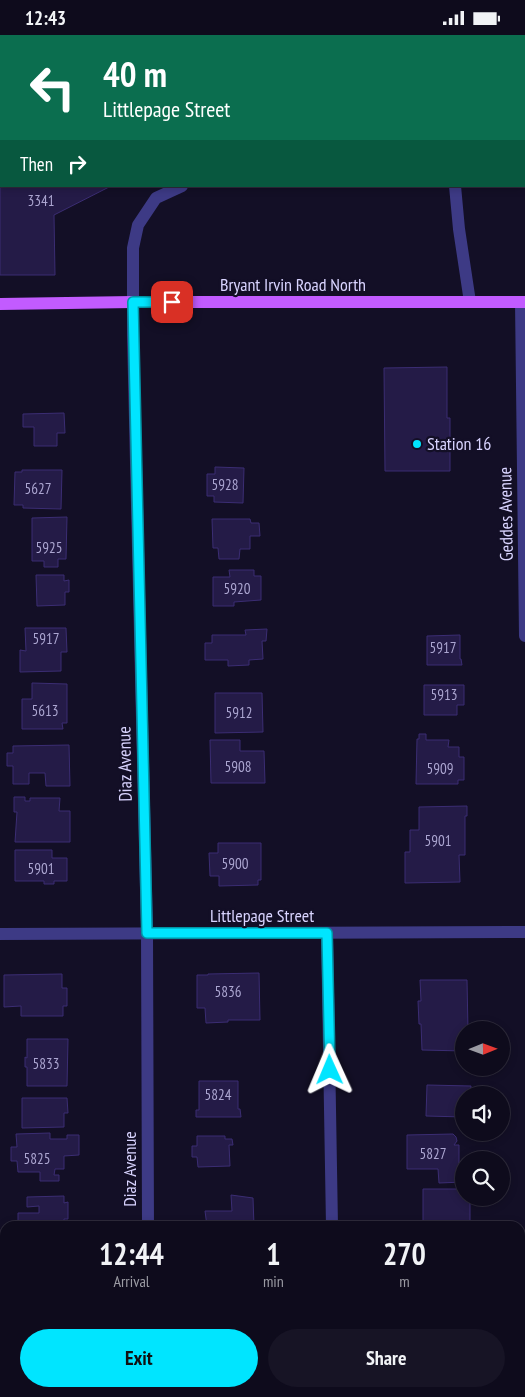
<!DOCTYPE html>
<html lang="en">
<head>
<meta charset="utf-8">
<style>
	body { margin:0; font-family:"PT Sans Narrow",sans-serif; background:#171425; color:#f1f3f6; height:100vh; display:flex; flex-direction:column; font-size:19px; white-space:nowrap }
	* { box-sizing:border-box; margin:0 }
	p { font-size:16px; color:#9b9ba3 }
	.icon { flex:none; width:28px; height:28px; fill:none; stroke:currentColor; stroke-width:2; stroke-linecap:round; stroke-linejoin:round }
	.map { position:relative; flex:1; overflow:hidden }
	.details { position:absolute; left:0px; top:1186px; width:525px; height:176px; display:flex; flex-direction:column; background:#0e0b1c; border-radius:15px 15px 0 0; box-shadow:0 2px 8px #0003,0 0 0 1px #2e2b3b }
	.details>* { flex:none }
	.banner { position:absolute; left:0px; top:0px; width:525px; height:152px; box-shadow:0 2px 8px #0003,0 0 0 1px #2e2b3b; background:#0b6e4f; color:#fff; overflow:hidden }
	.needle { width:32px; rotate:89deg }
	.tools { position:absolute; left:455px; top:986px; display:grid; gap:10px }
	.tools a { display:grid; place-items:center; width:55px; height:55px; border-radius:50%; background:#0e0b1c; box-shadow:0 2px 8px #0003,0 0 0 1px #2e2b3b; font-size:25px }
	.pin { position:absolute; display:grid; place-items:center; width:42px; height:42px; color:#fff; margin:-21px; border-radius:10px; box-shadow:0 2px 8px #0006 }
	.me { position:absolute; width:55px; margin:-28px; rotate:359deg; stroke-linejoin:round; filter:drop-shadow(0 0 4px #0008) }
	.turn { display:flex; align-items:center; gap:18px; height:105px; padding:0 20px; font-size:22px }
	.turn .icon { width:65px; height:65px; stroke-width:2.5 }
	.turn b { display:block; font-size:35px; line-height:42px }
	.then { display:flex; align-items:center; height:48px; padding:0 20px; background:#0003; gap:10px; font-size:19px }
	.eta { display:flex; justify-content:space-evenly; align-items:center; height:85px; text-align:center }
	.eta b { font-size:30px; font-weight:700; line-height:35px }
	.cta { display:flex; gap:10px; margin-top:auto; padding:10px 20px }
	.cta a { flex:1; height:58px; border-radius:30px; background:#00e5ff; color:#111; font-size:20px; font-weight:700; line-height:58px; text-align:center }
	.cta a+a { background:#171425; color:#f1f3f6 }
	.status { display:flex; justify-content:space-between; align-items:center; height:35px; padding:0 25px; background:#0e0b1c; direction:ltr }
	.status svg { height:14px; fill:currentColor }
	.map>svg:first-child { display:block }
	.building { fill:#241b47; stroke:#3b2d73 }
	.lines { fill:none; stroke-linecap:round; stroke-linejoin:round }
	.minor { stroke:#3d3a85; stroke-width:12 }
	.major { stroke:#c25bff; stroke-width:12 }
	.route-casing { stroke:#0095a6; stroke-width:12 }
	.route { stroke:#00e5ff; stroke-width:9 }
	.poi-dot { fill:#00e5ff; stroke:#130f26; stroke-width:2 }
	.labels { text-anchor:middle; stroke-width:4.5; stroke-linejoin:round; paint-order:stroke }
	.number-label { font-size:15px; fill:#aca6d1 }
	.street-label { font-size:18px; fill:#d9d4ff; stroke:#130f26 }
	.poi-label { font-size:18px; fill:#d9d4ff; stroke:#130f26; text-anchor:start }
</style>
</head>
<body>
<div class="status"><b>12:43</b><svg viewBox="0 0 49 12"><path d="M0 12V9h3v3zM5 12V6h3v6zM10 12V3h3v9zM15 12V0h3v12zM26 1h20v11H26zM47 4h2v5h-2z"/></svg></div>
<div class="map">
<svg width="525" height="1362" viewBox="0 0 525 1362">
	<rect width="100%" height="100%" fill="#130f26"/>
	<g class="building">
		<path d="M253,0H375L250,1Z"/>
		<path d="M486,0H525V26L524,27V1Z"/>
		<path d="M0,81L1,151H111L54,180L55,240H0Z"/>
		<path d="M447,332V383H450V436H385L384,333Z"/>
		<path d="M64,378L65,398H57V411H34V392H23V379Z"/>
		<path d="M215,432L244,433L243,468L214,467V461H207V439H215Z"/>
		<path d="M22,435H62L61,474L23,473V470H14L15,437H22Z"/>
		<path d="M67,482L66,524H58V532H44V526H32V483Z"/>
		<path d="M212,484H250L251,488H259L260,501H250V514H240L239,524H219L218,513H213Z"/>
		<path d="M229,535H254V541H261V565L234,567V571H213V542H230Z"/>
		<path d="M36,540H64V546L69,545V557H65V570L37,571Z"/>
		<path d="M25,593H66L67,617H61V636L20,637V615L26,616Z"/>
		<path d="M267,594L266,606H262L263,624L249,625V630L228,631V625H205V608H212V600H246L245,595Z"/>
		<path d="M460,600V624H461L462,630H427V601Z"/>
		<path d="M32,648L67,649V688H62L63,694H22V664H32Z"/>
		<path d="M424,650H464V670H457V680H424Z"/>
		<path d="M215,658H262L263,697L215,698Z"/>
		<path d="M419,699H426V705H449L448,712H459V722H464V745H458V749H416L417,704H419Z"/>
		<path d="M210,705H240V716H264L265,748H211Z"/>
		<path d="M69,710L70,751H46L45,738H29V749H13V731H7V718H13V711Z"/>
		<path d="M14,762H25V766H30V763H60L59,776H70V807H15L17,777H14Z"/>
		<path d="M467,771V781H465V820H459L460,847L405,848V817H410V795H419V772Z"/>
		<path d="M218,808H261V845H258V850L219,851V841H210L209,818H218Z"/>
		<path d="M15,815H52V823H67V846H54V849H44V846H15Z"/>
		<path d="M259,938L260,985H228V987L206,988L205,973H197V940H208V939Z"/>
		<path d="M62,939V953H67V971H63V981H21V971L4,972V940Z"/>
		<path d="M420,945H467L468,995H464V1016L422,1015L421,989H419L418,966H421Z"/>
		<path d="M27,1004H68L67,1051H27V1032H25V1022L27,1023Z"/>
		<path d="M199,1046H238V1074H240L241,1082H196V1075H199Z"/>
		<path d="M427,1050L471,1051L470,1060H464V1082L426,1081Z"/>
		<path d="M22,1063H67L68,1078H64V1092L22,1093Z"/>
		<path d="M50,1098V1104H67V1100H79V1120L64,1121V1134H55L54,1140H59V1146H40V1137H18L17,1126H11V1112H17L16,1099Z"/>
		<path d="M453,1099L456,1102L457,1106L454,1110H459V1128H464V1147L439,1148L438,1134H407V1100Z"/>
		<path d="M197,1101H225V1104H232L233,1110H229L230,1131L198,1132L197,1122H192V1111H197Z"/>
		<path d="M423,1154H464V1162H470V1189H456V1191H423Z"/>
		<path d="M231,1160L253,1163L254,1191H207L205,1176H232Z"/>
		<path d="M64,1161V1168L68,1167V1184H64V1191H18V1178H39V1171L27,1172V1162Z"/>
		<rect x="3" y="1219" width="2" height="28"/>
		<path d="M236,1358L262,1359L263,1362H237Z"/>
		<rect x="392" y="1358" width="21" height="3"/>
	</g>
	<g class="lines">
		<g class="minor">
			<path d="M123,1L126,0"/>
			<path d="M0,3H1"/>
			<path d="M455,151L459,194L470,267"/>
			<path d="M521,267L525,601"/>
			<path d="M327,898L332,1191"/>
			<path d="M0,899L525,897"/>
			<path d="M148,1191L147,898L133,300V213L138,190L156,163L182,151"/>
			<path d="M148,1358V1362"/>
			<path d="M335,1358V1362"/>
		</g>
		<path class="major" d="M0,269L133,267H525"/>
	</g>
	<g class="lines">
		<g class="route-casing">
			<path id="route" d="M172,267H133L147,898H327L330,1035"/>
		</g>
		<use href="#route" class="route"/>
	</g>
	<circle class="poi-dot" cx="417" cy="409" r="5"/>
	<g class="labels">
		<g class="number-label">
			<text x="41" y="171">3341</text>
			<text x="225" y="455">5928</text>
			<text x="38" y="459">5627</text>
			<text x="49" y="518">5925</text>
			<text x="237" y="559">5920</text>
			<text x="46" y="609">5917</text>
			<text x="443" y="618">5917</text>
			<text x="444" y="665">5913</text>
			<text x="45" y="681">5613</text>
			<text x="239" y="683">5912</text>
			<text x="238" y="737">5908</text>
			<text x="440" y="739">5909</text>
			<text x="438" y="811">5901</text>
			<text x="235" y="834">5900</text>
			<text x="41" y="839">5901</text>
			<text x="228" y="962">5836</text>
			<text x="46" y="1034">5833</text>
			<text x="218" y="1065">5824</text>
			<text x="433" y="1124">5827</text>
			<text x="37" y="1129">5825</text>
		</g>
		<g class="street-label">
			<text x="293" y="256">Bryant Irvin Road North</text>
			<text transform="translate(506 479) rotate(-91)" y="6">Geddes Avenue</text>
			<text transform="translate(125 729) rotate(-91)" y="6">Diaz Avenue</text>
			<text x="262" y="887">Littlepage Street</text>
			<text transform="translate(130 1134) rotate(-90)" y="6">Diaz Avenue</text>
		</g>
		<g class="poi-label">
			<text x="427" y="415">Station 16</text>
		</g>
	</g>
</svg>
<div class="tools">
<a><svg class="needle" viewBox="-14 -14 28 28"><path d="M0-13l5 13h-10z" fill="#e53935"/><path d="M0 13l5-13h-10z" fill="#9b9ba3"/></svg></a>
<a><svg class="icon" aria-label="sound" viewBox="0 0 24 24"><path d="M4 9h4l5-4v14l-5-4H4zM17 9q2 3 0 6"/></svg></a>
<a><svg class="icon" aria-label="search" viewBox="0 0 24 24"><circle cx="10" cy="10" r="6"/><path d="M15 15l6 6"/></svg></a>
</div>
<div class="pin" style="left:172px;top:267px;background:#d93025"><svg class="icon" aria-label="arrive" viewBox="0 0 24 24"><path d="M6 21V4h12l-3 4 3 4H6"/></svg></div>
<svg class="me" style="left:330px;top:1035px" viewBox="-20 -20 40 40"><path d="M0-17L14 15 0 8-14 15z" fill="#00e5ff" stroke="#fff" stroke-width="4"/></svg>
<div class="banner">
<div class="turn"><svg class="icon" aria-label="left" viewBox="0 0 24 24"><path d="M17 20v-9H6M10 6l-5 5 5 5"/></svg><div><b>40 m</b>Littlepage Street</div></div>
<div class="then">Then<svg class="icon" aria-label="right" viewBox="0 0 24 24"><path d="M7 20v-9h11M14 6l5 5-5 5"/></svg></div>
</div>
<section class="details">
<div class="eta">
<div><b>12:44</b><p>Arrival</p></div>
<div><b>1</b><p>min</p></div>
<div><b>270</b><p>m</p></div>
</div>
<div class="cta"><a>Exit</a><a>Share</a></div>
</section>
</div>
</body>
</html>
